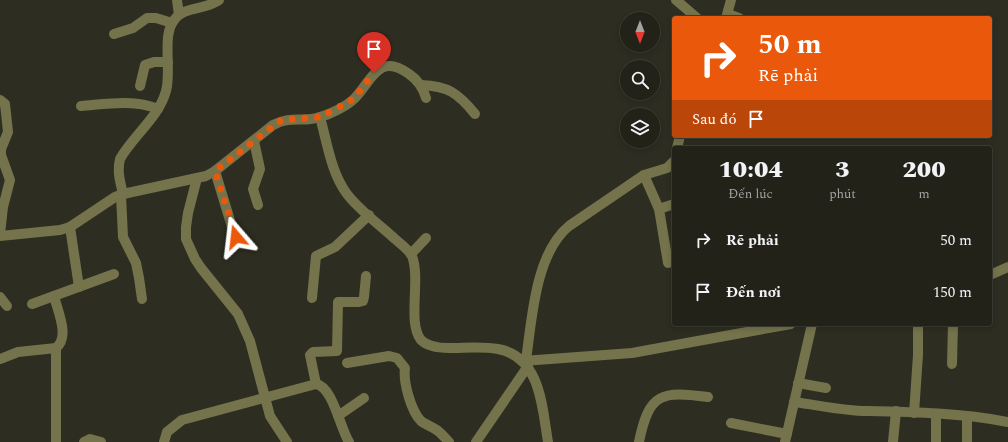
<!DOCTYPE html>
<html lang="vi">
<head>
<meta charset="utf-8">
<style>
	body { margin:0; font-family:Spectral,serif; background:#2e2f26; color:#f1f3f6; height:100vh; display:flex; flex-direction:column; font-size:15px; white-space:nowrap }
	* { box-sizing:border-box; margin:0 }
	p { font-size:13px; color:#a2a4a2 }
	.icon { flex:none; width:22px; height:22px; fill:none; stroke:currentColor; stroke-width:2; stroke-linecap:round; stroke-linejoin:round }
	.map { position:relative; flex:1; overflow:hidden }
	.details { position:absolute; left:672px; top:146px; width:320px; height:180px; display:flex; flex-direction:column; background:#222219; border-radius:4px; box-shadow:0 2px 6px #0003,0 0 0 1px #3f3f38 }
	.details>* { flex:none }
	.guide { position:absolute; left:672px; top:16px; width:320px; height:122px; border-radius:4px; box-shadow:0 2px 6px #0003,0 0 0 1px #3f3f38; background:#ea580c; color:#fff; overflow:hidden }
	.needle { width:26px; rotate:180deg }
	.tools { position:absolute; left:620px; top:12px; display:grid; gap:8px }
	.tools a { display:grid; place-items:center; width:40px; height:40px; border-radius:50%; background:#222219; box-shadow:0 2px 6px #0003,0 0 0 1px #3f3f38; font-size:20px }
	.pin { position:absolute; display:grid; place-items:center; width:34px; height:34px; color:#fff; margin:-41px -17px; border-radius:50% 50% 50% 0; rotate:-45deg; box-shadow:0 0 4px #0007 }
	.pin .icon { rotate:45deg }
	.me { position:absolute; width:44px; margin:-22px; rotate:343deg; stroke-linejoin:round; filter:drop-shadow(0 0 3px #0008) }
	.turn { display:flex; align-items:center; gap:14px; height:84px; padding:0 20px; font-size:18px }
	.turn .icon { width:52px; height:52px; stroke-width:2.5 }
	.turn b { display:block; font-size:28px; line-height:34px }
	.then { display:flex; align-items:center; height:38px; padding:0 20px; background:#0003; gap:8px; font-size:15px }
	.eta { display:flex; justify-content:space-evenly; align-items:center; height:68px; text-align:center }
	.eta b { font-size:24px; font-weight:800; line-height:28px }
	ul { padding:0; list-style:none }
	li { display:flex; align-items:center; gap:12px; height:52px; padding:0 20px }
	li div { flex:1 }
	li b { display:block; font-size:15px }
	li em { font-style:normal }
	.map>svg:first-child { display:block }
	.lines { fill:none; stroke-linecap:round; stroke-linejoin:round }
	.minor { stroke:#74734c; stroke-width:10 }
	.route { stroke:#ea580c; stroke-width:7; stroke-dasharray:0 12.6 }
</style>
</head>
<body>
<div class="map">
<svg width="1008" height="442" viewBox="0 0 1008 442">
	<rect width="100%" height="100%" fill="#2d2d21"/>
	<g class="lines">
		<g class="minor">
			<path d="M177,0L179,15"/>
			<path d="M676,0L697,18"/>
			<path d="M728,14L739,18"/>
			<path d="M726,18L731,0"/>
			<path d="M114,34L133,28L147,18H156L172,23"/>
			<path d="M421,85C448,86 458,93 475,114"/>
			<path d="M140,86L145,65L154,62H168"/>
			<path d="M0,100L5,104L8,132L1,149V155L10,180L3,207L0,234"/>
			<path d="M81,106C107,104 133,99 158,109"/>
			<path d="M320,117C327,142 331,173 347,194C360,211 380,225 395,239C401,244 409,250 412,256C421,279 407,323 421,340C428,347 440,348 449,348C465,348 482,346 498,349C541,357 542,407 548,442"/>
			<path d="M254,141L260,169L253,189L258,205"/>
			<path d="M677,148L680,136"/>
			<path d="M215,171L235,237"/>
			<path d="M644,175L659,209L668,263"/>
			<path d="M197,178L188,213L186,227V239L195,259L201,268L238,314L250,341L270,416L287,442"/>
			<path d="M123,194C120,181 117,172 120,159C133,136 159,117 166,91C172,70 161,34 175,19C185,6 206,10 219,0"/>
			<path d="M121,195L123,237L136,263L139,278L142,299"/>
			<path d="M659,209L674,204"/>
			<path d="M70,227L79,287"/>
			<path d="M0,236L60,230L70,227L115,197L123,194L206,176L215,171L273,125C292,115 303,123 320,117C331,114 347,106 355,98C372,80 379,52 409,74C418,80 423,87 426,98"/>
			<path d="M411,254L426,238"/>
			<path d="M990,275L1008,267"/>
			<path d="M0,297L7,306"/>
			<path d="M312,298L316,256L335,247L369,215"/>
			<path d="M32,304L114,274"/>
			<path d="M56,348V442"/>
			<path d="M0,359L18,352L56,348C70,337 58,312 54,296"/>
			<path d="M526,360C532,319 535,254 569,226L644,175L667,168L674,161"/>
			<path d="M523,361L632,353L791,324"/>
			<path d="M347,363L389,356L397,358L405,368C403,382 411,411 421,421C426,425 433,427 438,431C442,434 445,438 449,442"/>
			<path d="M952,364L953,324"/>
			<path d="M798,383L826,388"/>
			<path d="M316,384L310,355L313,352L337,351L338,302H359L363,301L364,297L366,276"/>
			<path d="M794,402C818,405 843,411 867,411C914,412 962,413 1008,422"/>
			<path d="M914,413L918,355V324"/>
			<path d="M338,416L364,398"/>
			<path d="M967,416V442"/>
			<path d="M731,423L787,434"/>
			<path d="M84,442L90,439L101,442"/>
			<path d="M164,442L167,432L182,420L316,384C333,387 340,428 349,442"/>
			<path d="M476,442L528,366"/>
			<path d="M639,442C649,392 662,391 708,397"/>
			<path d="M785,442L812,324"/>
			<path d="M893,442L896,411"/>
			<path d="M936,442V414"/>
		</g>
	</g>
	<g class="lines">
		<path class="route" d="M236,237L215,171L273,126L282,120L320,117L349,102L355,97L374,73"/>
	</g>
</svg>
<div class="tools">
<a><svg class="needle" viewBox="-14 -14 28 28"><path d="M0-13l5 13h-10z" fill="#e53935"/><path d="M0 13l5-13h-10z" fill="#a2a4a2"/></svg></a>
<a><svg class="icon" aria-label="search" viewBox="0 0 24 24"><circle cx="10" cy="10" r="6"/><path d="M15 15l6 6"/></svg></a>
<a><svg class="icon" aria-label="layers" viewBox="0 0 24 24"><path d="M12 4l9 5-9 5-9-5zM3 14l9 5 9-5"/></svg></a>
</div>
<div class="pin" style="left:374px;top:73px;background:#d93025"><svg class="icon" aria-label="arrive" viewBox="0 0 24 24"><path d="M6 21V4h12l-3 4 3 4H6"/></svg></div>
<svg class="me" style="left:236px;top:237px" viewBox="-20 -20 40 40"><path d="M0-17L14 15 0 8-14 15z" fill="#ea580c" stroke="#fff" stroke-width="4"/></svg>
<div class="guide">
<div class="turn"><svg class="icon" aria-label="right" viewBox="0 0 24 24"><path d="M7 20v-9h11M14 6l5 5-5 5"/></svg><div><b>50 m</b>Rẽ phải</div></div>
<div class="then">Sau đó<svg class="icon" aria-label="arrive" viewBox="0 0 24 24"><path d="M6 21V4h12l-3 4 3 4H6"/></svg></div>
</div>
<section class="details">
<div class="eta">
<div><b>10:04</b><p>Đến lúc</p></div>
<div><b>3</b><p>phút</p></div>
<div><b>200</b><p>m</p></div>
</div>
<ul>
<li><svg class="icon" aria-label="right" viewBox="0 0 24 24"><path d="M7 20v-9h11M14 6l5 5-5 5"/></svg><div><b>Rẽ phải</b></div><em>50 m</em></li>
<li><svg class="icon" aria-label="arrive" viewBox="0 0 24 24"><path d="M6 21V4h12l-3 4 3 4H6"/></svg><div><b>Đến nơi</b></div><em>150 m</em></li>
</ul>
</section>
</div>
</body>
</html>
